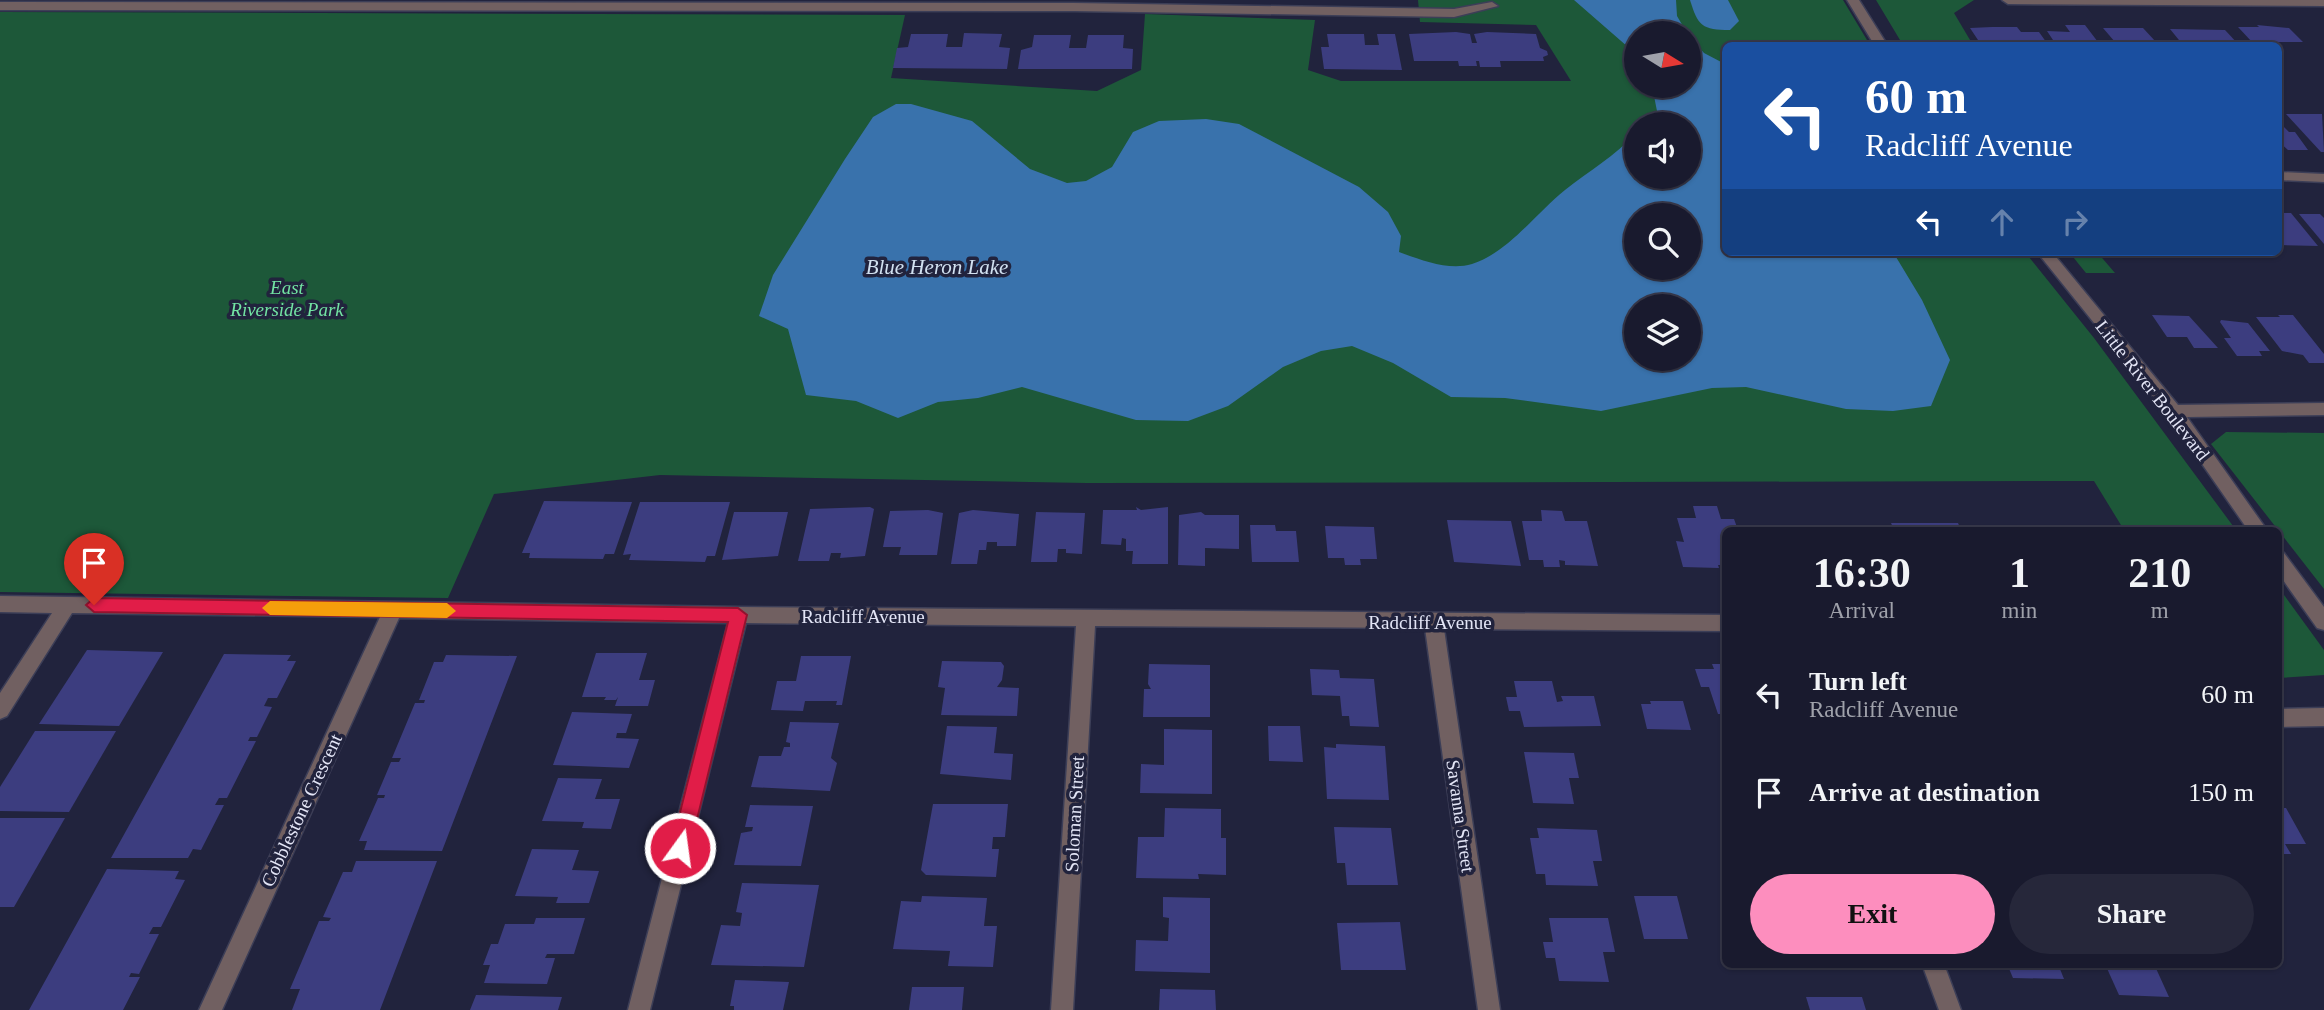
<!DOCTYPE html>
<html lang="en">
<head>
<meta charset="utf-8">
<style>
	body { margin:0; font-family:Georgia,serif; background:#26273a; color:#f1f3f6; height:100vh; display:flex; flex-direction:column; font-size:26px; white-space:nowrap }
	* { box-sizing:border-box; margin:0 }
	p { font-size:23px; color:#9fa1aa }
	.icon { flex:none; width:38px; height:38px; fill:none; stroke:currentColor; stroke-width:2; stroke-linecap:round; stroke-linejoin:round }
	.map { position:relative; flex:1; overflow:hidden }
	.panel { position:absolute; left:1722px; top:527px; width:560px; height:441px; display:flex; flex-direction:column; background:#191a2e; border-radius:10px; box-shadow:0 2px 5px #0004,0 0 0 2px #37384a }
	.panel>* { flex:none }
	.top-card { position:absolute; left:1722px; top:42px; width:560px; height:214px; border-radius:10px; box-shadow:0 2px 5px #0004,0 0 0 2px #37384a; background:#1a4fa0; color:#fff; overflow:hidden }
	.needle { width:46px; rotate:101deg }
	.fabs { position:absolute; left:1624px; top:21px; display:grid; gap:14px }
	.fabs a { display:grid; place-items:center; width:77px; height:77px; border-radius:50%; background:#191a2e; box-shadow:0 2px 5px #0004,0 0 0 2px #37384a; font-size:35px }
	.pin { position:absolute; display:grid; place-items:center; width:60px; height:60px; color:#fff; margin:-72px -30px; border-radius:50% 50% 50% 0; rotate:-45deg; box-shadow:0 0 7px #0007 }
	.pin .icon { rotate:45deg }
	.me { position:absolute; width:77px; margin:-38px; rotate:14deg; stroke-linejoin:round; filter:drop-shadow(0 0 5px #0008) }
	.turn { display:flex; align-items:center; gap:24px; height:147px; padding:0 28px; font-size:32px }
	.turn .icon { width:91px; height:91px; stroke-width:2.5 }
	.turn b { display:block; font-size:49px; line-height:60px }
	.lanes { display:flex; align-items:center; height:66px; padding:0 28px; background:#0003; justify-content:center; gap:35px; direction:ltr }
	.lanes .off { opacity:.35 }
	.eta { display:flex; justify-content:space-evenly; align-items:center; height:119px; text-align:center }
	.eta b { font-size:42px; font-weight:800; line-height:49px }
	.action { display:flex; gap:14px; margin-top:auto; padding:14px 28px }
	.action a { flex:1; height:80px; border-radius:42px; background:#fd8ebe; color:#111; font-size:28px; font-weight:800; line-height:80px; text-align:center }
	.action a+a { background:#26273a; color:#f1f3f6 }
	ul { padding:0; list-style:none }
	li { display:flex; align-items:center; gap:21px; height:98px; padding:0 28px }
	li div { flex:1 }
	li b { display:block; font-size:26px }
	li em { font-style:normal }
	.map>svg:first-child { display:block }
	.green { fill:#1d5839; fill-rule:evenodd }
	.water { fill:#3972ac; fill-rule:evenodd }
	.building { fill:#3c3d7f }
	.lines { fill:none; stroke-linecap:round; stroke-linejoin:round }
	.minor-casing { stroke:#3c3e57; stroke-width:3 }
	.minor { fill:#716061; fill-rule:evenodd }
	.route { fill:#e11d48; stroke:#92132f; stroke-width:2 }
	.slow { fill:#f59e0b }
	.labels { text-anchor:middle; stroke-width:7; stroke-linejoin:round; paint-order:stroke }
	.park-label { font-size:19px; font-style:italic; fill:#72e3a3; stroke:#21233d }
	.street-label { font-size:19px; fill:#e3e5f6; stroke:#21233d }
	.water-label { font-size:21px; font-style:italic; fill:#d2e1f1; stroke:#21233d }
</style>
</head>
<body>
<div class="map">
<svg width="2324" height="1010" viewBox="0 0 2324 1010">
	<rect width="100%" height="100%" fill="#21233d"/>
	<g class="green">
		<path d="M1418,0H1843L1870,45L1726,46V252H2025L2094,338L2236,530H2124L2094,481L1087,483L660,475L494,494L448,598L0,592V12L905,15L891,78L1097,91L1141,70L1145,14L1315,20L1308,70L1341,81H1571L1536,25L1420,22ZM1636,33H1689V86H1636ZM1636,124H1689V177H1636ZM1636,215H1689V268H1636ZM1636,306H1689V359H1636Z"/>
		<path d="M1876,0H1974L1954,13L1973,45H1903Z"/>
		<path d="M2069,252H2097L2115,273H2086Z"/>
		<path d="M2226,432L2324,433V589L2211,444Z"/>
		<path d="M2279,588L2324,650V675L2279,678Z"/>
	</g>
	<g class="water">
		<path d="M1574,0H1676L1677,16L1687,33H1636V54Z"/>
		<path d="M1690,0H1728L1739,21L1730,30C1702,30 1698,26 1690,0Z"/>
		<path d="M1689,36L1704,53L1725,64L1726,252H1893L1922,300L1950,360L1931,406L1893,411L1846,409L1746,387L1712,388L1601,411L1505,398L1451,397L1393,363L1352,346L1321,351L1283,367L1228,406L1188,421L1136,420L1022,387L978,398L938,402L898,418L856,401L806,395L788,329L759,316L773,275L845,159L873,117L896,104H911L972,121L1030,169L1067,183L1086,181L1112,167L1133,132L1159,121L1206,119L1239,124L1359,187L1388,212L1401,236L1399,252C1421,260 1449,271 1472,264C1509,252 1536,213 1565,190C1589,171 1615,156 1636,133V177H1689V124H1645L1657,111L1652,86H1689ZM1636,215H1689V268H1636ZM1636,306H1689V359H1636Z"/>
	</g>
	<g class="building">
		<path d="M2065,25H2085L2101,46H2057L2047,31L2070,32Z"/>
		<path d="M2257,25L2289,28L2303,42H2252L2238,27H2259Z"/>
		<path d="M1992,27H2017L2021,32H2039L2049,46H1982L1970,28Z"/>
		<path d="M2103,28H2143L2156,42H2115Z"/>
		<path d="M2170,29L2225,30L2239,45H2183Z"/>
		<path d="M1456,32L1470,34L1472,43H1477L1474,34L1487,32L1536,34L1540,48L1547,51L1548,55L1543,57L1544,61H1500L1501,67H1480L1479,61H1476L1477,66H1459L1458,61H1414L1409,34Z"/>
		<path d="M964,33L1002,34L999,47L1010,48L1007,69L893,68L897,48L908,47L911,34H948L946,47H962Z"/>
		<path d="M1327,34H1364L1365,45H1379L1377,34H1395L1402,70L1324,69L1321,47H1329Z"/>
		<path d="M1034,35H1071L1069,48H1086L1088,35H1124L1123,48L1133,49L1132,69H1018L1021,50L1032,47Z"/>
		<path d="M2286,114H2322L2324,152H2321Z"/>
		<path d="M2278,121L2289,132H2295L2308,150H2288L2278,141Z"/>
		<path d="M2278,213H2291L2318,246L2279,245Z"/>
		<path d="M2299,214H2320L2324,218V244Z"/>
		<path d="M2152,315L2189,316L2218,348H2194L2187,337H2167Z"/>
		<path d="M2278,315H2293L2324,354V363H2309L2303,355L2282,351L2256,317H2280Z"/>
		<path d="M2221,320L2248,323L2270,351H2259L2262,356H2237L2224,338H2231L2220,322Z"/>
		<path d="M544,501L632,502L614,554H605L603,559L529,558L530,553H522Z"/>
		<path d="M640,502H730L715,556H707L705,562L629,560L631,554L623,555Z"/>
		<path d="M1693,506H1717L1721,519H1734L1738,530H1726V565H1718L1719,568L1683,567L1676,541L1684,542L1677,518H1696Z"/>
		<path d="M870,507L874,509L865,556L840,558L841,553H831L829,561H798L810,509Z"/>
		<path d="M1136,507L1141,510L1168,507V564H1132L1133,551H1126V539L1122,538L1121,545L1101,544L1103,510H1137Z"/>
		<path d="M928,510L943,513L937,555H899L901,547H883L890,511Z"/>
		<path d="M973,510L1019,514L1016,546H997V542H987L986,550H979L977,564H951L959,513Z"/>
		<path d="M1541,510L1562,511L1565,521H1587L1598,566L1565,565V561L1559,560L1560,567H1544L1543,560H1529L1522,521H1542Z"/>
		<path d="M734,512H788L778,556L722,560Z"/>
		<path d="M1036,512L1085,513L1082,554L1066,553V549H1058L1057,562H1031Z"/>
		<path d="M1201,512L1205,515H1239V549L1205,548V566L1178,565L1179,515Z"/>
		<path d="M1447,520L1511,521L1521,566L1454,562Z"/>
		<path d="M1891,523H1958L1961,530H1894Z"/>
		<path d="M1250,525H1275L1276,531H1296L1299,562H1252Z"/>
		<path d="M1325,526L1374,527L1377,559H1360L1361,565H1345L1344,558H1328Z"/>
		<path d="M87,650L163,652L119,726L39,724Z"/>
		<path d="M596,653H647L639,680H655L648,706H615L618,697L616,700H604L606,697H582Z"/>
		<path d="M224,654L291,655L287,661H296L277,698H268L264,706L272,707L257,737H250L248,741H256L227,798H219L215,805H224L201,850L193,849L188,858H111Z"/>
		<path d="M446,655L517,656L442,851L364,850L367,841H359L378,798H384L385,795H377L391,762H399L401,758H392L415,703H424L425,700H419L434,662H443Z"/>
		<path d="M801,656H851L842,705H836L837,701H805L803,711L771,710L777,681H796Z"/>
		<path d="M942,661L1001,662L1004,666L1002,680L997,687L1019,688L1017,716L941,715L945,688L938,687Z"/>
		<path d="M1149,664L1210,665V717H1143L1144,689H1151L1148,684Z"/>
		<path d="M1712,664H1726V714H1718L1709,687H1701L1695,669H1714Z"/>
		<path d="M1310,669L1339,670L1340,678L1374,679L1379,727L1350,726L1349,716H1342L1340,696L1312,695Z"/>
		<path d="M1514,681H1552L1557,702L1563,701L1561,696H1594L1601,726L1524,727L1520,711H1509L1506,697H1517Z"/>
		<path d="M1650,701H1683L1691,730L1647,729L1641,704H1651Z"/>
		<path d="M572,712L632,714L626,733H617L616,738L639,739L629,768L553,765Z"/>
		<path d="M790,722L839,723L831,758L837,763L830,791L751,787L759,756H781L784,747H790V743L786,742Z"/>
		<path d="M947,726L997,727L994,753L1013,754L1011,780L940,774Z"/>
		<path d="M1268,726H1300L1303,762L1269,761Z"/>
		<path d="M1164,729L1212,730V794L1140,793L1141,764L1164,765Z"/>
		<path d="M35,731H116L69,812L0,811V787Z"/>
		<path d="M1336,744L1385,746L1389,800L1327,799L1324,747L1336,748Z"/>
		<path d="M1524,752L1574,753L1579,778H1569L1574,804L1533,803Z"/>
		<path d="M558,778L602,779L595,799H620L611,829L582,828L584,822L542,821Z"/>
		<path d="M933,804H1008L1005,837H993L992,849H999L996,877L926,875L921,870Z"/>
		<path d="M750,805L813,806L801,866L734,865L741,833L752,831L753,827H745Z"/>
		<path d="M1165,808L1221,809V838H1226V875L1198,874L1199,879L1136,878L1138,837H1164Z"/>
		<path d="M2278,808H2286L2306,844H2285L2291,854H2278Z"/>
		<path d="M0,818H65L14,907H0Z"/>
		<path d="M1334,827L1391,828L1398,885H1347L1345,863H1337Z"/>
		<path d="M1537,828L1597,830L1602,861H1593L1598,886L1546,885L1545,874H1536L1530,838H1539Z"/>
		<path d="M532,849L579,850L572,870L599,871L589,903H556L558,897L515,896Z"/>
		<path d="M356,861H437L380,1010H292L300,989H290L319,921H329L331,918L323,917L343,872H352Z"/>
		<path d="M107,869L179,871L175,879L185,880L161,927H153L149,934H159L139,974L131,973L129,977H140L123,1010H29Z"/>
		<path d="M742,883L819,885L804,967L711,965L721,925L740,926L742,913L736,912Z"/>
		<path d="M922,896L987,898L984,926H997L993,967L948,966L950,951L893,949L901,901L921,902Z"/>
		<path d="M1634,896H1677L1688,939H1644Z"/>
		<path d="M1163,897L1210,898V973L1135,971L1136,940L1168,941L1169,918L1163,917Z"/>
		<path d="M536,918H585L574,954H547L545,958H555L547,984L484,983L490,965H483L491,944H498L505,924H534Z"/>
		<path d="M1549,918H1608L1615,952H1603L1609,982L1559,981L1555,958H1546L1543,942H1553Z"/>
		<path d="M1400,922L1406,970H1341L1337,923Z"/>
		<path d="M2007,964H2058L2064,979L2013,978Z"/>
		<path d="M2105,964H2154L2169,997L2119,995Z"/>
		<path d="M735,980L789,982L783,1010H734V1006H730Z"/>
		<path d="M912,987H964L962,1010H909Z"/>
		<path d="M1160,989L1215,990L1216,1010H1159Z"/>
		<path d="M476,995L562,997L558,1010H470Z"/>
		<path d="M1806,997H1862L1866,1010H1810Z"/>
	</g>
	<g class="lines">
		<g class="minor-casing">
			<g id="minor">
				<path d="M1847,0H1859L1888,46H1875Z"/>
				<path d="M2002,0H2324V6L2008,4Z"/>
				<path d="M0,2L1074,3L1454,9L1492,2L1498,6L1454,17L1074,11L0,10Z"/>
				<path d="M2278,172L2324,174V182L2278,180Z"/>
				<path d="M2037,252H2052L2178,405L2324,403V415L2187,417L2267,530H2248L2168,415Z"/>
				<path d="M2278,551L2284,553L2324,607V630L2317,628L2278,573Z"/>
				<path d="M0,596L739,607L1726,615V631L1444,629L1500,1010H1478L1425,628L1095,626L1073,1010H1051L1076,626L746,623L650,1010H628L728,623L399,618L222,1010H199L380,617L72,613L7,716L0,719V693L52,613L0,612Z"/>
				<path d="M2324,708V726L2278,727V709Z"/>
				<path d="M1922,964H1944L1961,1010H1939Z"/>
			</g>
		</g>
		<use href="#minor" class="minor"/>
	</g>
	<path class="route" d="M94,598L738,608L747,615L690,848L687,854L680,857L673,854L671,848L728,622L94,612L86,605Z"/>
	<path class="slow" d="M270,601L447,603L456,611L447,618L270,615L262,608Z"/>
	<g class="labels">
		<g class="park-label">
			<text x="287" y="294">East<tspan x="287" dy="22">Riverside Park</tspan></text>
		</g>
		<g class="street-label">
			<text transform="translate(2153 390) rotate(52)" y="7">Little River Boulevard</text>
			<text x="863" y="623">Radcliff Avenue</text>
			<text x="1430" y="629">Radcliff Avenue</text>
			<text transform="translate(301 810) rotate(-65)" y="7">Cobblestone Crescent</text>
			<text transform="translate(1074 814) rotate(-87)" y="7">Soloman Street</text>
			<text transform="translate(1461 816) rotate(82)" y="7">Savanna Street</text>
		</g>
		<g class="water-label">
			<text x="937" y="274">Blue Heron Lake</text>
		</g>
	</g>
</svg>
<div class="fabs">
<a><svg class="needle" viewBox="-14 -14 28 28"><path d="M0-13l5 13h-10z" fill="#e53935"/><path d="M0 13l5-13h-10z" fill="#9fa1aa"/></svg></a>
<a><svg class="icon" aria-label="sound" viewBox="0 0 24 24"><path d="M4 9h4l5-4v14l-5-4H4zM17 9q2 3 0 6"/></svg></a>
<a><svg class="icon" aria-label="search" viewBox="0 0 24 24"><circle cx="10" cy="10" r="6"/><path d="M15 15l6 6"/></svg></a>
<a><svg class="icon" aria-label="layers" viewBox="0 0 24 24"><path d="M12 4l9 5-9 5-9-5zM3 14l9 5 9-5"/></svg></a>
</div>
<div class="pin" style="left:94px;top:605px;background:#d93025"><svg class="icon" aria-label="arrive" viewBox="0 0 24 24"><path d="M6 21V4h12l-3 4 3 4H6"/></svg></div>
<svg class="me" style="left:680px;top:848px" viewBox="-20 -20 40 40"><circle r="17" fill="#e11d48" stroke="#fff" stroke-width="3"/><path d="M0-11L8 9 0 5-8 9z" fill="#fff"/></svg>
<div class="top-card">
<div class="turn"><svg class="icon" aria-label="left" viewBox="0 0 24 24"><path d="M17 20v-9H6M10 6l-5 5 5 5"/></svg><div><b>60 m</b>Radcliff Avenue</div></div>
<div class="lanes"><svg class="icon" aria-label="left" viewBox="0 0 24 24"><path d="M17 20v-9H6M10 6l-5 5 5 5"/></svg><svg class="icon off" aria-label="ahead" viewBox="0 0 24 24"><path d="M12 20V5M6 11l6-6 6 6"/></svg><svg class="icon off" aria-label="right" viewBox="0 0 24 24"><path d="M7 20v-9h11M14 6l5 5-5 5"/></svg></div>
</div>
<section class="panel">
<div class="eta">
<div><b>16:30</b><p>Arrival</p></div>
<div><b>1</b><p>min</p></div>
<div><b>210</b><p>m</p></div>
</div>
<ul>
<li><svg class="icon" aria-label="left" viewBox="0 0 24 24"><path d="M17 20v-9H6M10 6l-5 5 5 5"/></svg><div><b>Turn left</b><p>Radcliff Avenue</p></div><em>60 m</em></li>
<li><svg class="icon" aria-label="arrive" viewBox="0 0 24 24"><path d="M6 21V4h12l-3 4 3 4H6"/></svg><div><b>Arrive at destination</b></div><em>150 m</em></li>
</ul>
<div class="action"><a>Exit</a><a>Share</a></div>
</section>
</div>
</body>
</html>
